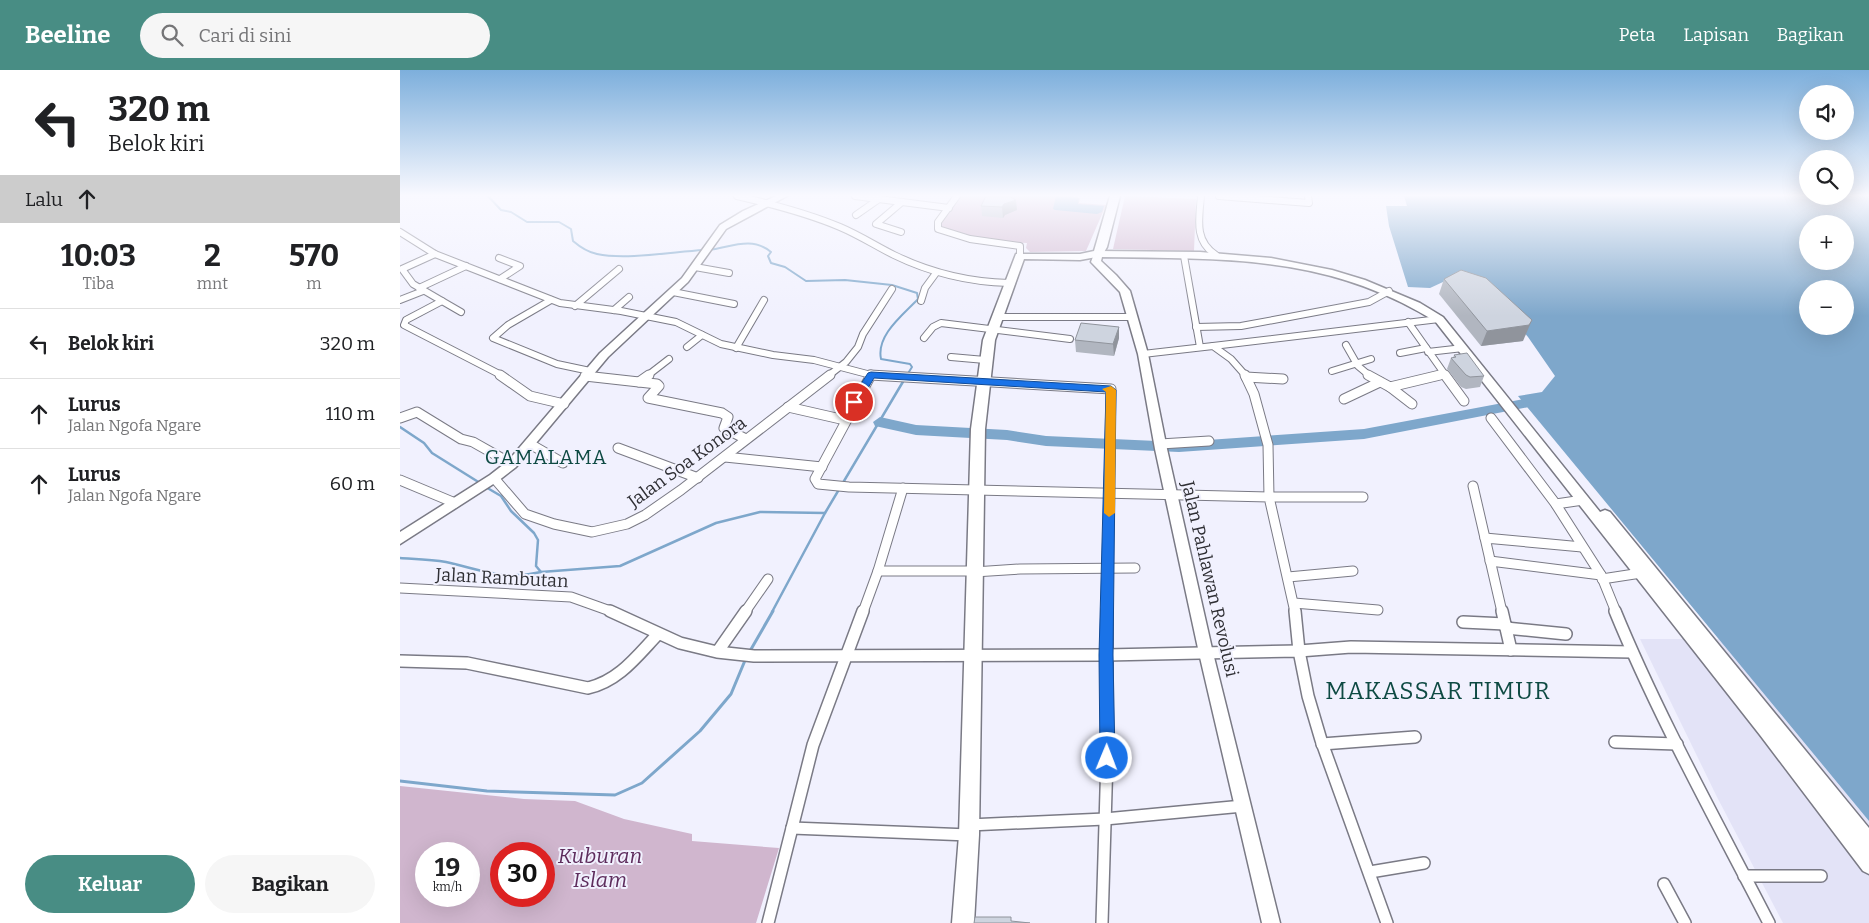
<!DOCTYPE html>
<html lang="id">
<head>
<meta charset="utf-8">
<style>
	body { margin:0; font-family:Bitter,serif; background:#f6f6f6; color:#202124; height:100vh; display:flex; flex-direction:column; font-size:19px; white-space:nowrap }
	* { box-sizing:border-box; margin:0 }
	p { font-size:16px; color:#757577 }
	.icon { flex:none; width:28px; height:28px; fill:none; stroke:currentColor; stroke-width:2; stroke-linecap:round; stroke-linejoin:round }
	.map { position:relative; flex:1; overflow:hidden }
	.panel { display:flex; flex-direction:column; background:#fff; width:400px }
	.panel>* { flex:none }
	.banner { background:#fff; color:#202124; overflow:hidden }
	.fabs { position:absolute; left:1399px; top:15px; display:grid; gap:10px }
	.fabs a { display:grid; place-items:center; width:55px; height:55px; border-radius:50%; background:#fff; box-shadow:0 5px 20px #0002; font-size:25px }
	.speed { position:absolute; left:15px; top:772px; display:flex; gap:10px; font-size:25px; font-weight:700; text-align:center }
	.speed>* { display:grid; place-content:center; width:65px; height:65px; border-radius:50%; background:#fff; box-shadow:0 5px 20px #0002; line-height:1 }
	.speed small { font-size:12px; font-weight:400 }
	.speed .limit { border:8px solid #d22; background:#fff; color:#111 }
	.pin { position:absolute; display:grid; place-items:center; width:42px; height:42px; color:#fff; margin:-21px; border:2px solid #fff; border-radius:50%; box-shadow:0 1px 5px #0007 }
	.me { position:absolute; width:55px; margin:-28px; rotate:1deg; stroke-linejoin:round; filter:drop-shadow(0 0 4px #0008) }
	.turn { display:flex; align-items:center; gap:18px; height:105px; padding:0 25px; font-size:22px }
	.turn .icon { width:65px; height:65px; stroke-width:2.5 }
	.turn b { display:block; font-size:35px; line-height:42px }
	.then { display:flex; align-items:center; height:48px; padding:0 25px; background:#0003; gap:10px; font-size:19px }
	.eta { display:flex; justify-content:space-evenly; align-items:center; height:85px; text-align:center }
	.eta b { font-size:30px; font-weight:700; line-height:35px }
	.primary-button { display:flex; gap:10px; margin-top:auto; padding:10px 25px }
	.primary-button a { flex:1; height:58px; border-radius:30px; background:#488d84; color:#fff; font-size:20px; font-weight:700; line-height:58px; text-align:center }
	.primary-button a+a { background:#f6f6f6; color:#202124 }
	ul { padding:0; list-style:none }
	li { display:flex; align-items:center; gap:15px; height:70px; padding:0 25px; border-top:1px solid #e0e0e0 }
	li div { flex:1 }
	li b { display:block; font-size:19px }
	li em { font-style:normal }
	header { display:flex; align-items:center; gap:30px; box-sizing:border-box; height:70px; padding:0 25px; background:#488d84; color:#fff }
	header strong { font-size:24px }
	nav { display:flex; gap:28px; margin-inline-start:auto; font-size:18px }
	.search { width:350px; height:45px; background:#f6f6f6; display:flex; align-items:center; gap:12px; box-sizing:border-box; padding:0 18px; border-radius:28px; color:#757577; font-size:19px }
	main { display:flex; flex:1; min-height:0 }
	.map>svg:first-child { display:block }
	.built { fill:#e3e3f7 }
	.green { fill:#d0b6ce; fill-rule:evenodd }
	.water { fill:#7ea7cb; fill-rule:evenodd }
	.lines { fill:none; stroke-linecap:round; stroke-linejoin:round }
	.stream-far2 { stroke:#7ea7cb; stroke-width:2 }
	.stream-far1 { stroke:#7ea7cb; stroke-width:2.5 }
	.stream { stroke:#7ea7cb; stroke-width:3 }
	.river { fill:#7ea7cb; fill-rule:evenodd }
	.street-far2-casing { stroke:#7a7a85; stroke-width:8 }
	.street-far1-casing { stroke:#7a7a85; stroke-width:11 }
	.street-casing { stroke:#7a7a85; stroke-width:14 }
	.secondary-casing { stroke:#7a7a85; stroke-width:3 }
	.highway-casing { stroke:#7a7a85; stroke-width:3 }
	.street-far2 { stroke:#fff; stroke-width:6 }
	.street-far1 { stroke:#fff; stroke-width:9 }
	.street { stroke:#fff; stroke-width:11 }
	.secondary { fill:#fff; fill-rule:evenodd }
	.highway { fill:#fff; fill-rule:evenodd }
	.wall { fill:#b1b6c0 }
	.shaded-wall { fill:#90949c }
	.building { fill:#ced4df; stroke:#90949c }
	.route { fill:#1a73e8; stroke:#114b97 }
	.slow { fill:#f59e0b }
	.labels { text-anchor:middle; stroke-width:4; stroke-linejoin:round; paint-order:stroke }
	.street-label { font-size:18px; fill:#2f2f34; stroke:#f1f1fe }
	.quarter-label { font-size:20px; letter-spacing:1px; fill:#0e4a43; stroke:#f1f1fe }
	.near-park-label { font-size:21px; font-style:italic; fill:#5e2d5d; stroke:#f1f1fe }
	.near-quarter-label { font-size:24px; letter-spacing:1px; fill:#0e4a43; stroke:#f1f1fe }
</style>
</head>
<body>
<header>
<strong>Beeline</strong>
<div class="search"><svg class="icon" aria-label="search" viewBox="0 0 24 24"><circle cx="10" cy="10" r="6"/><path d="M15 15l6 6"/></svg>Cari di sini</div>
<nav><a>Peta</a><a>Lapisan</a><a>Bagikan</a></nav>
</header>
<main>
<section class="panel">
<div class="banner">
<div class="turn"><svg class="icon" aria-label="left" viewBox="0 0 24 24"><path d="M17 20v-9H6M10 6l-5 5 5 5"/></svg><div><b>320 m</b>Belok kiri</div></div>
<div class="then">Lalu<svg class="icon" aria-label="ahead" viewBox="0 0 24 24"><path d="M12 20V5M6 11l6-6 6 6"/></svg></div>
</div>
<div class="eta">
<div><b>10:03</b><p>Tiba</p></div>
<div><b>2</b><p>mnt</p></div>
<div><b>570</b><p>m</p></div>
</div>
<ul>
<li><svg class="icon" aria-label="left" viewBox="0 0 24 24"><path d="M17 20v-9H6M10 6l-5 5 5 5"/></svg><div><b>Belok kiri</b></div><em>320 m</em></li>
<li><svg class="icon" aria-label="ahead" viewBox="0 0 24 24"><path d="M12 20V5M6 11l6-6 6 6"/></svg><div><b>Lurus</b><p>Jalan Ngofa Ngare</p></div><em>110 m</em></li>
<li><svg class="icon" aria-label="ahead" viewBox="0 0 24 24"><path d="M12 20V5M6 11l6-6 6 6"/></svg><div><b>Lurus</b><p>Jalan Ngofa Ngare</p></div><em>60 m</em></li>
</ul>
<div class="primary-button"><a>Keluar</a><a>Bagikan</a></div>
</section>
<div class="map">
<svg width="1469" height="853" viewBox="0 0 1469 853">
	<rect width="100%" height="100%" fill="#f1f1fe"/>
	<path class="built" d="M1240,569H1319L1469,751V853H1383L1317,727Z"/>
	<g class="green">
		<path d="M559,126H671L680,128L679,133L706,135L686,181L630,182L626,178L627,173C602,172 559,171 539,155Z"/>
		<path d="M725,126L796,129L794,181L713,179Z"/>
		<path d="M0,716L124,729L175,731L224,749L292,764V771L379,778L356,853H0ZM26,784H69V826H26ZM101,784H144V826H101Z"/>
	</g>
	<g class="water">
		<path d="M656,126L679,128L678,134L704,136L702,142L697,144L655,140L653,139Z"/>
		<path d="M1004,126H1469V751L1118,326L1142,322L1155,306L1128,267L1103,238L1043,212L1030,218L1008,217L989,156L986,136H1007ZM1408,154H1445V191H1408ZM1408,219H1445V256H1408Z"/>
	</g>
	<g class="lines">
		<g class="stream-far2">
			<path d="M88,126L101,140L111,142L127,152H159L171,159L173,171C180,177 187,182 197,184C226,190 272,182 303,180"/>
			<path d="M309,180C331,177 352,166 371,182L368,186L371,193L385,197L406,211L445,210L492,215L517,223L518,229C503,245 476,265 481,289L510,294L512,297L507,305"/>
		</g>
		<g class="stream-far1">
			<path d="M0,357L24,373L32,383L80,413"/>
			<path d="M84,416L101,426L111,441L134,463L138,470L136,496L141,502L220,496L316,453L360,442L425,443"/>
			<path d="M0,488C15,489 31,489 46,492C82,500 103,511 141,502"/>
			<path d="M372,542L425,443L504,310"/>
		</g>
		<g class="stream">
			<path d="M350,581L373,541"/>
			<path d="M0,711L87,721L215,725L242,713L300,661L331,624L346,588"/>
		</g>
		<path class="river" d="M1124,329L1131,334L1129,337L964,369L779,382L646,376L607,370L516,365L475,356L473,352L480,347L516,355L607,360L646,366L779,372L964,359Z"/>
		<g class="street-far2-casing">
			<g id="street-far2">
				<path d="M337,126C372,134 407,143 440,157C459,165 476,176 494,185C531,203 568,212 609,213"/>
				<path d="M455,126L549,138"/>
				<path d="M557,126L538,152V159L570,169L620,176V186"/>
				<path d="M801,126C799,149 794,171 816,185"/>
				<path d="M819,126L909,133L908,126"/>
				<path d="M456,145L479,129"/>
				<path d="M0,162L35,184L160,233L221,241L276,252L321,274L373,285L414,290L471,305L487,306"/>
				<path d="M501,162L476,154L502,132"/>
				<path d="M35,184L2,199L13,214L42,231L6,250L4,255L103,306"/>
				<path d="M784,186L800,277"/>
				<path d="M99,188L120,196L100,209"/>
				<path d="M295,197L329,203"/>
				<path d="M19,218L66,196"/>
				<path d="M273,222L334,234"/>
				<path d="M0,230L23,221"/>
				<path d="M151,230L108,255L93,268L157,294L190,301"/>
				<path d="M42,231L61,242"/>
				<path d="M521,231L525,218L536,203"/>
				<path d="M175,236L219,199"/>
				<path d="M214,240L229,227"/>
				<path d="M597,247H733"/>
				<path d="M1008,252L1046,306"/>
				<path d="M796,257L841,256L884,248L969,232L989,221"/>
				<path d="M524,268L533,257L541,253L670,269"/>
				<path d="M946,275L958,296L970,306"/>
				<path d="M813,276L1039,249"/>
				<path d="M287,277L302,265"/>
				<path d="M336,278L364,230"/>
				<path d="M1028,282L1063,278"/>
				<path d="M1000,283L1026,278"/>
				<path d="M743,284L813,276L831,289L846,306"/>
				<path d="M551,287L585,290"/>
				<path d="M932,301L971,289"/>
				<path d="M247,306L269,289"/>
				<path d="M428,306L446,292L458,277L463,264L492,219"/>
				<path d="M1035,306L1043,304"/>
			</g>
		</g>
		<g class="street-far1-casing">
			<g id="street-far1">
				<path d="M100,305L130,326L164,334"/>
				<path d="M470,305L711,319L707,542"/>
				<path d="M471,305L415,409L418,414L449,417L869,427L895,542"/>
				<path d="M845,305L854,324L868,375L869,427H963"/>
				<path d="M968,305L990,317L1040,305"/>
				<path d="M1045,305L1064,331"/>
				<path d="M185,306L257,314L259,316L248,328L322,343L328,347L324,358L346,369"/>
				<path d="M846,307L883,309"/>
				<path d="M239,312L249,305"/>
				<path d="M990,317L1012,334"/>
				<path d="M944,329L980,312"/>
				<path d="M388,337L445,350"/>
				<path d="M0,348L17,342L61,369L73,372L112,394"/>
				<path d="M1091,348L1155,433L1201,505L1216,542"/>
				<path d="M130,374L163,393"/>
				<path d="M760,374L809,371"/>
				<path d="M218,378L298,408"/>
				<path d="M325,387L422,397"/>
				<path d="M94,408L125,444L154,454L192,462L227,454L245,445L281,420L430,305"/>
				<path d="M0,410L55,433"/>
				<path d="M1073,416L1085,468"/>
				<path d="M1156,434L1183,430"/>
				<path d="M1090,491L1201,505"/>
				<path d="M478,501H574"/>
				<path d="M574,502L620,499L735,498"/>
				<path d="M888,507L953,501"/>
				<path d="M1202,509L1241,503"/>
				<path d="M0,518L171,527L213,542"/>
				<path d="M894,533L978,540"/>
				<path d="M345,542L368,509"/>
				<path d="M463,542L478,501L503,418"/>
				<path d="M1102,542L1085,468L1182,477"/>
			</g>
		</g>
		<g class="street-casing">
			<g id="street">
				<path d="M210,541L280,573L317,582L354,586L706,585L899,581L908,626L921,670L987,853"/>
				<path d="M895,541L899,581L951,577L1232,582"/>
				<path d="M1102,541L1111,580"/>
				<path d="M1215,541C1259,648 1316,750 1369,853"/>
				<path d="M1063,552L1105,554"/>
				<path d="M1106,558L1166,564"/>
				<path d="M318,581L346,541"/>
				<path d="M0,591L67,593L188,618C219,611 237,586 258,564"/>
				<path d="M1215,672L1277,674"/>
				<path d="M922,674L1015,667"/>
				<path d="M569,755L705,749L843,736"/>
				<path d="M392,758L569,765"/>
				<path d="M970,802L1024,793"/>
				<path d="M1344,806H1421"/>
				<path d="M1264,814L1285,853"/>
				<path d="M368,853L413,675L463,541"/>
				<path d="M702,853L707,688V541"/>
			</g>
		</g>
		<g class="secondary-casing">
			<g id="secondary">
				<path d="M376,126H387L326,159L288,212L208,287L116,397L98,411L0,474V462L90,405L108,391L200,283L282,208L320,155L343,141Z"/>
				<path d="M698,181L800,182L871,188L932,200L965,210L1020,233L1043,247L1200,442L1205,440L1210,442L1469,758V804L1463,801L1360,665L1035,251C927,184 824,189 702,187L701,191L716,205L730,221L748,284L767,379L813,583L880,853H862L799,583L755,379L738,284L720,222L691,192L694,184Z"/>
			</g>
		</g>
		<g class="highway-casing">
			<path id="highway" d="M710,126H720L707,177L702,186L680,190L624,189L595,270L585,359L579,765L574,853H552L559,765L571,359L583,270L616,184H680L694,181Z"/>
		</g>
		<use href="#street-far2" class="street-far2"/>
		<use href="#street-far1" class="street-far1"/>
		<use href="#street" class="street"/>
		<use href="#secondary" class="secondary"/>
		<use href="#highway" class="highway"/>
	</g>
	<g class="wall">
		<path d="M610,127L617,140L605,145L603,148L582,146L581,136Z"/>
		<path d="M1044,209L1123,271L1081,276L1039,224Z"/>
		<path d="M719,257V268L714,286L676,282L675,270Z"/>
		<path d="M1054,285L1084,306L1080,317L1066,319L1061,317L1047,299L1051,288H1053Z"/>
	</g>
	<g class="shaded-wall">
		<path d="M608,126H610L611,132L616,130L617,140L605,145L603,148L602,137Z"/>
		<path d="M1132,250L1123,271L1081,276L1087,261Z"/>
		<path d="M719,257V268L714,286L713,274Z"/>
	</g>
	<g class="building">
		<path d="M586,126H609L616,130L604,134L602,137L581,136Z"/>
		<path d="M1061,200L1086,208L1132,250L1129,255L1087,261L1044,209Z"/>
		<path d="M681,253L719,257L713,274L675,270Z"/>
		<path d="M1067,283L1084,306L1070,307L1066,305L1051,288L1056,287L1054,285Z"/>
		<path d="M575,847H611V851L630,853H574Z"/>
	</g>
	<linearGradient id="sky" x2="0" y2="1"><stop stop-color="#7dafdc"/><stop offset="0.51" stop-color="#f9f9ff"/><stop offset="1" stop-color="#f9f9ff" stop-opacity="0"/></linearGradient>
	<rect width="1469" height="246" fill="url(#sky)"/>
	<path class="route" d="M471,302L711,316L716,320L713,585L715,688L712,694L707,696L702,694L700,688L699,585L706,322L474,308L458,335H451L449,332L468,303Z"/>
	<path class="slow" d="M711,316L716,320L715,443L709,447L704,443L706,322L702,319Z"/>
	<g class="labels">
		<g class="street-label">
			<text transform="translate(287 392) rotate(-36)" y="6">Jalan Soa Konora</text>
			<text transform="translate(102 508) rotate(3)" y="6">Jalan Rambutan</text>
			<text transform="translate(810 509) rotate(77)" y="6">Jalan Pahlawan Revolusi</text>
		</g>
		<g class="quarter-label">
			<text x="146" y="394">GAMALAMA</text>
		</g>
		<g class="near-park-label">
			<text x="200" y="793">Kuburan<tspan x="200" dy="24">Islam</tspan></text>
		</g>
		<g class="near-quarter-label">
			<text x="1038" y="629">MAKASSAR TIMUR</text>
		</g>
	</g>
</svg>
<div class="fabs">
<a><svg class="icon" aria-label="sound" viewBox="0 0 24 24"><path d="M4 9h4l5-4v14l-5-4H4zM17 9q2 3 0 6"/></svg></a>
<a><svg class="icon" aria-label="search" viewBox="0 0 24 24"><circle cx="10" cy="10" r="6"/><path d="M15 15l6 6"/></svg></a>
<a>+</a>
<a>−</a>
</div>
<div class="speed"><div>19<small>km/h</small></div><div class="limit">30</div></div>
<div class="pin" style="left:454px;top:332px;background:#d93025"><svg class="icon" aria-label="arrive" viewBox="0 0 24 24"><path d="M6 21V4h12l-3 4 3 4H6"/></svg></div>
<svg class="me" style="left:707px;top:688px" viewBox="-20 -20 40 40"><circle r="17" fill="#1a73e8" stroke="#fff" stroke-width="3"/><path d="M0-11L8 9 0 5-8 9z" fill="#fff"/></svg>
</div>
</main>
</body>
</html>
